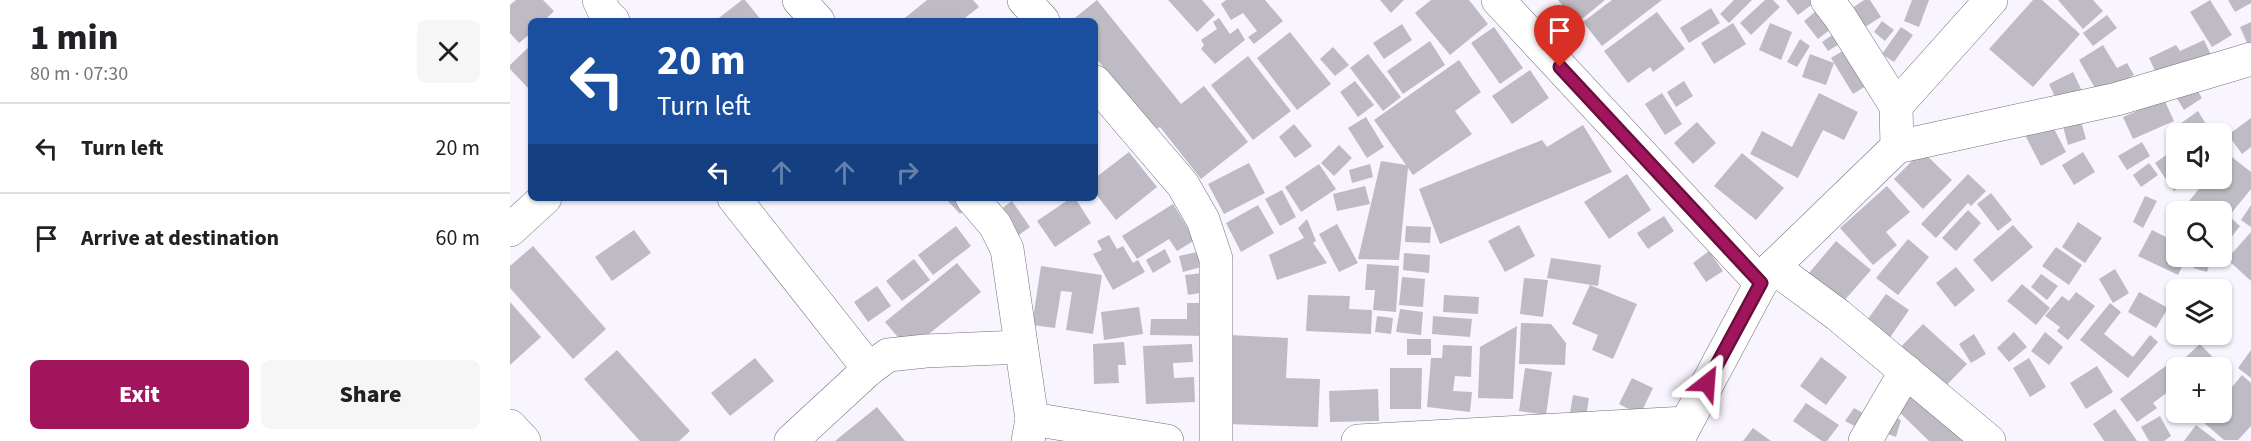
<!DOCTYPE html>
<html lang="en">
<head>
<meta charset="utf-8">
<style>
	body { margin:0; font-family:"Source Sans 3",sans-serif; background:#f6f6f6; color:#202124; height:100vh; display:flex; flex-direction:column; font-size:22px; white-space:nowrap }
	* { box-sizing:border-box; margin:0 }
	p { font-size:20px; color:#757577 }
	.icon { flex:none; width:33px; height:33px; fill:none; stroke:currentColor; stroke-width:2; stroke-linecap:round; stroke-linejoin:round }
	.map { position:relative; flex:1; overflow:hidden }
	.side { display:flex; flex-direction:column; background:#fff; width:510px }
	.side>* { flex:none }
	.banner { position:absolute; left:18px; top:18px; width:570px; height:183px; border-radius:9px; box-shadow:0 2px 4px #0004; background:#1a4fa0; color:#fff; overflow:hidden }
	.buttons { position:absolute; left:1656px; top:123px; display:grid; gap:12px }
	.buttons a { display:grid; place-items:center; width:66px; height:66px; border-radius:9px; background:#fff; box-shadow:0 2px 4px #0004; font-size:30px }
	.pin { position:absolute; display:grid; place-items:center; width:51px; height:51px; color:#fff; margin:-62px -26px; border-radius:50% 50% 50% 0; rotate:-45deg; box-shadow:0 0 6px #0007 }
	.pin .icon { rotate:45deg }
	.me { position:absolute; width:66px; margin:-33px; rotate:28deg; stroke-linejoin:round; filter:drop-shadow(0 0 4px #0008) }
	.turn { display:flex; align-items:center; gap:21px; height:126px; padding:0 30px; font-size:27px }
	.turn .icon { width:78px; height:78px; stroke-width:2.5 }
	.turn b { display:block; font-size:42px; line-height:51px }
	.lanes { display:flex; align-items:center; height:57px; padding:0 30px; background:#0003; justify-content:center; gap:30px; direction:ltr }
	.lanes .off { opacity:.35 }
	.round { display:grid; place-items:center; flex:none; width:63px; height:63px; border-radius:9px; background:#f6f6f6 }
	.overview { display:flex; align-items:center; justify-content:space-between; height:102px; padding:0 30px }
	h1 { font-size:36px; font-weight:800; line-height:45px }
	.button { display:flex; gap:12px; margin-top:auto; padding:12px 30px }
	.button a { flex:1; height:69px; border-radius:9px; background:#a1155d; color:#fff; font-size:24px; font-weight:800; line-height:69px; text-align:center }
	.button a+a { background:#f6f6f6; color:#202124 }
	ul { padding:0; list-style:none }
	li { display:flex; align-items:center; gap:18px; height:90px; padding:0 30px; border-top:2px solid #e0e0e0 }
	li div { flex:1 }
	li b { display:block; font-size:22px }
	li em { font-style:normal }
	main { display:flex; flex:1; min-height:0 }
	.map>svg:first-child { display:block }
	.building { fill:#bfbbc4 }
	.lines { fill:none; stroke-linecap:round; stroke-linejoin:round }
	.street-casing { stroke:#736f78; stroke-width:34 }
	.street { stroke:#fff; stroke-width:33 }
	.route-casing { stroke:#690e3c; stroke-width:15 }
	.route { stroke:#a1155d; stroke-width:10 }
</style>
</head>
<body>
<main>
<section class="side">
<div class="overview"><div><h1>1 min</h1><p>80 m · 07:30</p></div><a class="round"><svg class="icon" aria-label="close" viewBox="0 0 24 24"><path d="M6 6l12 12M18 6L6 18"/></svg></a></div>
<ul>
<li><svg class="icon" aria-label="left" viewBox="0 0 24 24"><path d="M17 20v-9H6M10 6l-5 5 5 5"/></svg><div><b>Turn left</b></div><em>20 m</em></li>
<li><svg class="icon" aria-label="arrive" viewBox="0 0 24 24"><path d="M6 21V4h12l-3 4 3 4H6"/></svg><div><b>Arrive at destination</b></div><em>60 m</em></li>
</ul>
<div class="button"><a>Exit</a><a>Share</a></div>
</section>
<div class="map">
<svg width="1741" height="441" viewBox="0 0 1741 441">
	<rect width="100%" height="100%" fill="#f9f5ff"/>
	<g class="building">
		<path d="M6,0H33L44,11L34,21H21V33L9,43L0,33V5Z"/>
		<path d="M232,0H235L252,21H205Z"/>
		<path d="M417,0H463L469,7L451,21H391Z"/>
		<path d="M587,0L671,104L694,86L738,142L691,179L650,127L645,130L585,57V21H561Z"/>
		<path d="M658,0H692L705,15L687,32Z"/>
		<path d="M716,0H755L773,21L744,44L738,37L747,31L733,13L721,20L711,4Z"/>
		<path d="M870,0H894L881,13Z"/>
		<path d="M921,0H959L978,24L940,55L905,13Z"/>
		<path d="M1048,0H1095L1067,23Z"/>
		<path d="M1102,0H1152L1092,46L1073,22Z"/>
		<path d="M1224,0H1242L1219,23L1210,14Z"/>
		<path d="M1255,0H1263L1270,7L1241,35L1230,23Z"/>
		<path d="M1276,0H1308L1288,15Z"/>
		<path d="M1354,0H1360L1371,17L1347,32L1335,13Z"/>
		<path d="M1402,0H1419L1409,27L1394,21Z"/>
		<path d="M1523,0H1532L1570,34L1523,87L1479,49Z"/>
		<path d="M1548,0H1583L1593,11L1573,29Z"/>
		<path d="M1700,0L1722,35L1702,47L1680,12Z"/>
		<path d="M1718,0H1741V3L1725,12Z"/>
		<path d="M1048,6L1064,27L1046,41L1029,21Z"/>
		<path d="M1312,6L1326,25L1308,39L1294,21Z"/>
		<path d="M1201,8L1210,23L1179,43L1170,28Z"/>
		<path d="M1147,12L1175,49L1143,72L1140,67L1118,83L1094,51Z"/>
		<path d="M1597,15L1607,28L1583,46L1573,33Z"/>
		<path d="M709,18L720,34L728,28L735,40L705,64L691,49L694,45L691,40L707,29L703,22Z"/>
		<path d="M1372,21L1384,30L1375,41L1364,32Z"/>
		<path d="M1741,22V52L1730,27Z"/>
		<path d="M1223,23L1236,44L1204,64L1191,43Z"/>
		<path d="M1260,23L1282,32L1271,60L1249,50Z"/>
		<path d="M892,24L902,40L874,59L863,43Z"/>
		<path d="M984,27L1013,68L990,84L961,43Z"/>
		<path d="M1391,27L1403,35L1384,62L1372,54Z"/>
		<path d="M1328,31L1334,41L1318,51L1312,42Z"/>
		<path d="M780,32L821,84L787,110L747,58Z"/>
		<path d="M1290,39L1300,46L1287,67L1277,62Z"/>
		<path d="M1694,40L1703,59L1651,83L1639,58L1666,45L1670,51Z"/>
		<path d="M920,41L935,65L893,94L877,71Z"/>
		<path d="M21,45V91L0,69V65Z"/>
		<path d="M1593,45L1607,68L1617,63L1624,75L1589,95L1569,60Z"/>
		<path d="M1341,46L1364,81L1343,94L1321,58Z"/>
		<path d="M823,47L839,65L825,76L810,59Z"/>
		<path d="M858,54L891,97L873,111L840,68Z"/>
		<path d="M1300,54L1324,63L1316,85L1292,77Z"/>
		<path d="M738,56L781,111L743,140L701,85Z"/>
		<path d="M949,60L971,92L945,111L962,134L903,175L898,168L889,260L848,259L871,161L896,165L864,120Z"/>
		<path d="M1020,70L1039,98L1002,124L982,96Z"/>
		<path d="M1563,72L1572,91L1548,103L1539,84Z"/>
		<path d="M1681,80L1692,98L1674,110L1663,92Z"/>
		<path d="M845,81L864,105L848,117L830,92Z"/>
		<path d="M1174,81L1183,96L1166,107L1157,92Z"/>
		<path d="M1152,93L1172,124L1155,135L1135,104Z"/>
		<path d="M1309,93L1348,112L1334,140L1313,130L1288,178L1240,154L1252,131L1282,147Z"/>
		<path d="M1654,99L1664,121L1623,139L1613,117Z"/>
		<path d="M1688,111L1702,134H1672L1667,126Z"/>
		<path d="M1569,114L1576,139L1558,145L1551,119Z"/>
		<path d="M856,117L874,147L857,158L838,128Z"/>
		<path d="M1741,118V147L1732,154L1718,135Z"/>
		<path d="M1539,119L1556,152L1531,166L1514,133Z"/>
		<path d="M1187,122L1206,143L1183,164L1164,143Z"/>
		<path d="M784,124L802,146L785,158L769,137Z"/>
		<path d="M1073,125L1102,172L930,244L909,189L1032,140L1037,147Z"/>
		<path d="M1632,142L1640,156L1617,170L1608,156Z"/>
		<path d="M829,145L842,158L824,176L811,163Z"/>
		<path d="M1666,148V178H1682L1664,191L1645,163Z"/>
		<path d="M1412,151L1442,180L1413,209L1384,179Z"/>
		<path d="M619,152L647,187L606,220L585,193V178Z"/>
		<path d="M1573,152L1585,172L1564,185L1552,165Z"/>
		<path d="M1232,153L1274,188L1246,220L1204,186Z"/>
		<path d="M1718,154L1741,172V189L1719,216L1730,226L1712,249V212H1670L1698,178H1712V162Z"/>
		<path d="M739,163L755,193L714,214L698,184Z"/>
		<path d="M1639,163L1648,175L1631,187L1623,175Z"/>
		<path d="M809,164L826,189L791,212L775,187Z"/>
		<path d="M860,164L863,177L842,183L839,170Z"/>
		<path d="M1117,174L1141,210L1099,239L1074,202Z"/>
		<path d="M1458,174L1476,191L1461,206L1458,203L1426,238L1411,224Z"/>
		<path d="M855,186L860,204L827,211L823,194Z"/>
		<path d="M1377,186L1400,212L1376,232L1387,245L1363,265L1330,228Z"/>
		<path d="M772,190L786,217L770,226L755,199Z"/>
		<path d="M1481,193L1502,220L1488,231L1467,204Z"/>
		<path d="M1635,196L1647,201L1633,228L1623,222Z"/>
		<path d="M435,198H468L450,214Z"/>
		<path d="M561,198H565L581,223L545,247L527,221Z"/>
		<path d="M502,201L520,227L505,238L487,212Z"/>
		<path d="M663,204L685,240L667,251L659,239L627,259L612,236Z"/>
		<path d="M748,205L764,233L731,252L716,223Z"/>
		<path d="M1741,205V227L1731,220Z"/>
		<path d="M1458,210L1471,223L1446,251L1432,238Z"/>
		<path d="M1154,216L1164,231L1138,249L1127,233Z"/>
		<path d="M797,219L806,241L803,243L817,263L767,280L759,255L794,238L788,228Z"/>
		<path d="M1568,222L1592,238L1575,263L1552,247Z"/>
		<path d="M827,224L848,263L829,272L809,234Z"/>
		<path d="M1009,225L1025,256L995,272L978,241Z"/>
		<path d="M1503,225L1523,247L1482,282L1463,260Z"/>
		<path d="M446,226L461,246L423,275L408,255Z"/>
		<path d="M896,226L921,227L920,243L895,242Z"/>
		<path d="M124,230L141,253L102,281L85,257Z"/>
		<path d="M1642,230L1666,242V256H1677L1668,275L1628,256Z"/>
		<path d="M1741,232V281L1717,259Z"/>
		<path d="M599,235L607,249L613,246L623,263L628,260L635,272L603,290L583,254L592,250L587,241Z"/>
		<path d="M1398,239L1419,257L1388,295L1366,278Z"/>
		<path d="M1326,241L1361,270L1333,302L1299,273Z"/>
		<path d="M23,246L96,329L63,359L0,288V266Z"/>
		<path d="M1546,247L1572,265L1559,285L1532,266Z"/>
		<path d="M655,249L661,262L643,273L636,260Z"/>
		<path d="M1199,251L1213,271L1196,282L1183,263Z"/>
		<path d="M687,252L691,267L673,272L669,256Z"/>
		<path d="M894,253L920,255L919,273L893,270Z"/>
		<path d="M1687,256H1702L1697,272L1683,268Z"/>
		<path d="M1041,258L1091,265L1088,286L1037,278Z"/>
		<path d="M404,259L420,280L392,301L376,281Z"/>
		<path d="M447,263L471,292L399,350L375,322Z"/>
		<path d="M857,264L889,266L886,312L863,310L865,290H855Z"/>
		<path d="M531,266L592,275L583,334L556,330L562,292L551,291L545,328L522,325Z"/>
		<path d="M1446,267L1465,290L1445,307L1426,283Z"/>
		<path d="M1605,269L1619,293L1603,303L1589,279Z"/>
		<path d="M692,273L695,292L678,295L675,275Z"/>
		<path d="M1531,274L1548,286L1537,300L1521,287Z"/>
		<path d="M892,277L915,279L913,307L889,305Z"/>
		<path d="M1014,278L1038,280L1033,317L1010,314Z"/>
		<path d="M1512,284L1540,308L1526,325L1497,301Z"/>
		<path d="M1080,285L1127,304L1103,359L1082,350L1088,335L1062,324Z"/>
		<path d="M367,286L381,306L358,322L344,302Z"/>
		<path d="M1566,292L1585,306L1558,340L1547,331L1550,327L1535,316L1552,296L1559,301Z"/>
		<path d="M1629,292L1658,308L1646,328L1618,312Z"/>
		<path d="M1376,294L1399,310L1379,339L1355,323Z"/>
		<path d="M798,295L840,296L839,309L862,310L861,334L796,331Z"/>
		<path d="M934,295L969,297L968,314L933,312Z"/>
		<path d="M0,302L31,337L0,365Z"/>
		<path d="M677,303H698V336L640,335L641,319H677Z"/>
		<path d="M1600,303L1611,312L1594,334L1623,357L1640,335L1648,342L1618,378L1570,340Z"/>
		<path d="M629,307L633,334L594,340L591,312Z"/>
		<path d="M890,309L913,312L911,335L886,332Z"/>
		<path d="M867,316L883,318L881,334L865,332Z"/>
		<path d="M923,316L962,319L960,337L922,334Z"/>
		<path d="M1011,323L1041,324L1056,343L1055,365L1009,364Z"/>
		<path d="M1413,324L1457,364L1429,393L1385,353Z"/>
		<path d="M1007,326L1003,399L968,398L970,347Z"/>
		<path d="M1504,332L1517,347L1499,362L1487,348Z"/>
		<path d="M1535,332L1553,347L1539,365L1521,351Z"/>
		<path d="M1464,334L1476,354L1461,363L1449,344Z"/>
		<path d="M720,335L778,338L776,378L810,379L808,427L716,424Z"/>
		<rect x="897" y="339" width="24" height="16"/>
		<path d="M614,342L616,365H608L609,383L584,384L583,344Z"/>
		<path d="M682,344L683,362L663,363L664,378L684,377L685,402L636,404L633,346Z"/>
		<path d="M1690,344L1715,370L1712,373V368H1669L1667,365Z"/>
		<path d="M933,345L962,346L961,377L945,376L943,391L962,392L960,412L917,407L921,358H932Z"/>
		<path d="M107,350L180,431L169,441H130L74,379Z"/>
		<path d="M1741,350V378L1728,368Z"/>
		<path d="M1311,357L1337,377L1316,405L1290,386Z"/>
		<path d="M245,358L264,381L220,416L201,393Z"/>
		<path d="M1519,358L1536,387L1520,397L1503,368Z"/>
		<path d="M1660,363L1666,372V386L1643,403L1647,408L1627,422L1610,399Z"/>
		<path d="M1587,366L1603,392L1576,409L1560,383Z"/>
		<path d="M880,368H912L911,409H880Z"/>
		<path d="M1015,368L1042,372L1036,415L1009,411Z"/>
		<path d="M1732,375L1741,383V426L1728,440H1714L1692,421L1700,412H1712V399Z"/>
		<path d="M1122,378L1143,388L1130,415L1109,404Z"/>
		<path d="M1405,381L1466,441H1419L1382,405Z"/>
		<path d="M868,389L869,421L820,422L819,391Z"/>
		<path d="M1063,395L1079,398L1075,422L1059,419Z"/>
		<path d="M1296,403L1329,425L1317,441H1312L1283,421Z"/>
		<path d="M367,407L395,441H325Z"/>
		<path d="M1344,408L1360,417L1352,430L1335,421Z"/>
		<path d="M1605,409L1627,441H1594L1583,424Z"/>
		<path d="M1375,414L1391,420L1386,437L1369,431Z"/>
		<path d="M1650,416L1661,436L1654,441H1639L1631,427Z"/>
		<path d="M1686,425L1707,441H1674Z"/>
		<path d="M1243,428L1261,441H1233Z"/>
	</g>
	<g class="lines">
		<g class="street-casing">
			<g id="street">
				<path d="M89,0L95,13L103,21"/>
				<path d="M289,0L308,21"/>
				<path d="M514,0L533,21"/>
				<path d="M988,0L1251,283"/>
				<path d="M1317,0L1330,17L1386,106"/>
				<path d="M585,82L673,185L693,220L706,259V441"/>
				<path d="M1387,147L1607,99L1741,59"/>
				<path d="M224,198L359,369"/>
				<path d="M462,198L485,225L497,249L522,419L518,441"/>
				<path d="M0,230L35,198"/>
				<path d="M1263,267L1328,315L1479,441"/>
				<path d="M522,419L657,441"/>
				<path d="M0,426L14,441"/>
				<path d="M281,441L359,369L378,355L416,351L511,347"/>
				<path d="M848,441L1176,423"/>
				<path d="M1167,441L1251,283L1263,267L1387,147L1386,106L1481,0"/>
				<path d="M1355,441L1396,371"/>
			</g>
		</g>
		<use href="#street" class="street"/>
	</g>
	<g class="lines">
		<g class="route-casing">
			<path id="route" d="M1050,67L1251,283L1197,383"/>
		</g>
		<use href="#route" class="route"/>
	</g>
</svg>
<div class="buttons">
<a><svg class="icon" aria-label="sound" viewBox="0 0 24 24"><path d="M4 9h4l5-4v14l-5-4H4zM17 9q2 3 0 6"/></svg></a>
<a><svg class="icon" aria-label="search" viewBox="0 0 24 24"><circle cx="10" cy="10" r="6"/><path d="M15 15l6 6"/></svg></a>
<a><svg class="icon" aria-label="layers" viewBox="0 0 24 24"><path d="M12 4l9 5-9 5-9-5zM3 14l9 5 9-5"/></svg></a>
<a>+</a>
</div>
<div class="pin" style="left:1050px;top:67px;background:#d93025"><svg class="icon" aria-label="arrive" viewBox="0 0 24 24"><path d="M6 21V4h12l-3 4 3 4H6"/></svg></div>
<svg class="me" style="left:1197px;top:383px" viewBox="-20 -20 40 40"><path d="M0-17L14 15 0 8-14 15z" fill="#a1155d" stroke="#fff" stroke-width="4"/></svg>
<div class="banner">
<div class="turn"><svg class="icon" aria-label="left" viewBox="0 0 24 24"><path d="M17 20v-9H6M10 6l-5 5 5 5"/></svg><div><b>20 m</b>Turn left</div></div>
<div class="lanes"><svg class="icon" aria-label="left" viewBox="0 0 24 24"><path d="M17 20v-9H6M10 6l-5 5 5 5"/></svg><svg class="icon off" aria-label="ahead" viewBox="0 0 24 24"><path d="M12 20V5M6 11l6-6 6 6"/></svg><svg class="icon off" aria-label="ahead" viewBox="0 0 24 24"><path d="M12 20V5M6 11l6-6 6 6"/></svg><svg class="icon off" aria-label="right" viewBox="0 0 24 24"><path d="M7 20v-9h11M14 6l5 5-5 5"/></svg></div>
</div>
</div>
</main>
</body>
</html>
